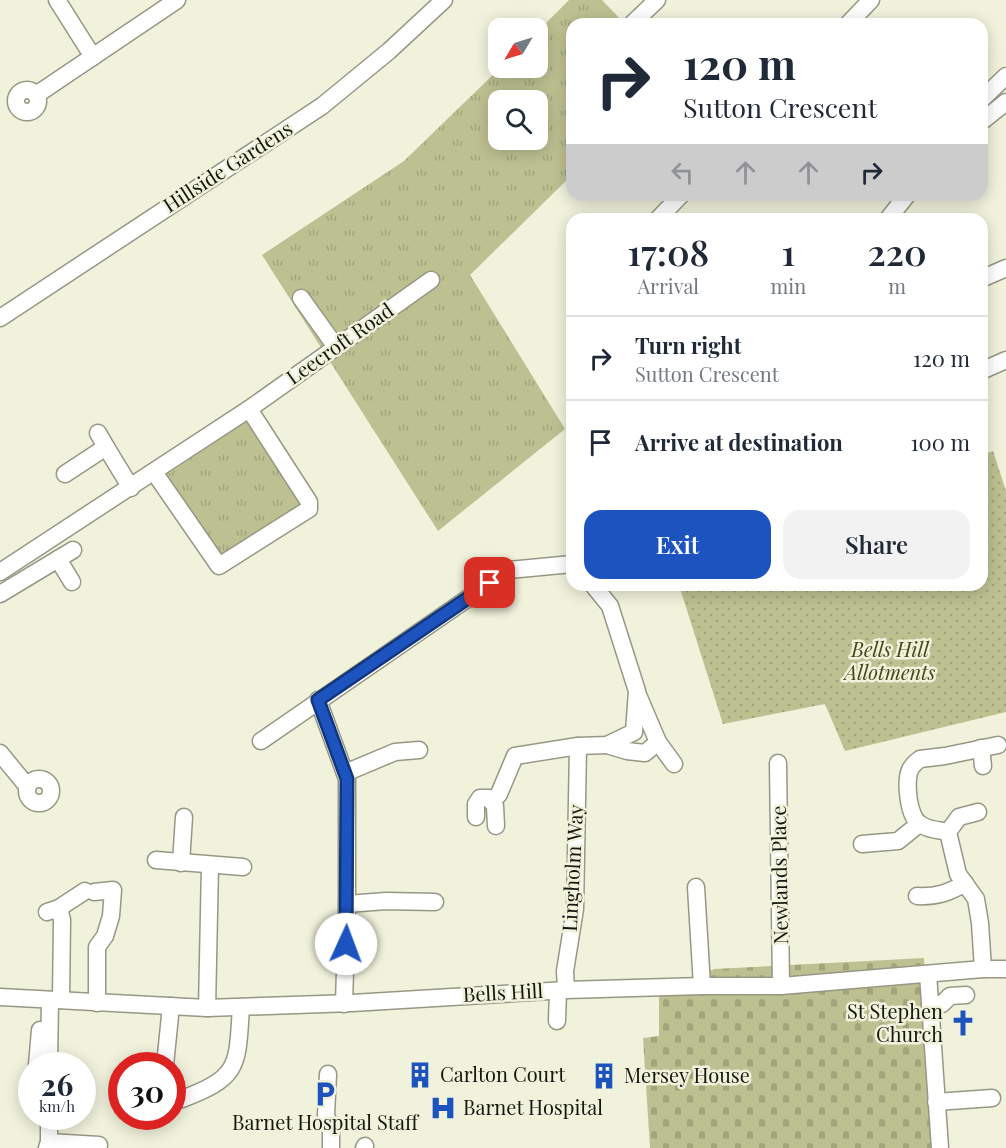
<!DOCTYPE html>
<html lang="en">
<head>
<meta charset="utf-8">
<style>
	body { margin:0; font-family:"Playfair Display",serif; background:#f2f2f3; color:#1f2937; height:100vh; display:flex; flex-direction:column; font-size:22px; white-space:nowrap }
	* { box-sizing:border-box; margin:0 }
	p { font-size:20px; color:#747a83 }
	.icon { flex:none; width:33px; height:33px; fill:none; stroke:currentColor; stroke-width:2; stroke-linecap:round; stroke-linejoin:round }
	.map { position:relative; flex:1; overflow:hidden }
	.details { position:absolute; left:566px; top:213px; width:422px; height:378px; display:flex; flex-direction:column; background:#fff; border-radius:18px; box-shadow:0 3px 15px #0003 }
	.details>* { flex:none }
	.banner { position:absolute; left:566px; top:18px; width:422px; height:183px; border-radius:18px; box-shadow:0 3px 15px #0003; background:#fff; color:#1f2937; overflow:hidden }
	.needle { width:39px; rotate:232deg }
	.tools { position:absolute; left:488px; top:18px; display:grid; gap:12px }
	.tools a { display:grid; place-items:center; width:60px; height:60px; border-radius:12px; background:#fff; box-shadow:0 3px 15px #0003; font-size:30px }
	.speed { position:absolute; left:18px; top:1052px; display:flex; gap:12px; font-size:30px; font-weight:700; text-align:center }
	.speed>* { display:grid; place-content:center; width:78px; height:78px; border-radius:50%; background:#fff; box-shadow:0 3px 15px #0003; line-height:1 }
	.speed small { font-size:15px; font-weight:400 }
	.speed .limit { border:9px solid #d22; background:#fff; color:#111 }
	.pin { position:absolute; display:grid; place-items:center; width:51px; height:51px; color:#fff; margin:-26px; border-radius:12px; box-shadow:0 3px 9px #0006 }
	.me { position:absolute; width:66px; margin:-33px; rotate:2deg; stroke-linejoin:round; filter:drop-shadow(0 0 4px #0008) }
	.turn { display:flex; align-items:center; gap:21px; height:126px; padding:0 18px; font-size:27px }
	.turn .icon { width:78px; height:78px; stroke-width:2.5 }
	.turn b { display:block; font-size:42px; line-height:51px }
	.lanes { display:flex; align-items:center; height:57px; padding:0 18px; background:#0003; justify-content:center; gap:30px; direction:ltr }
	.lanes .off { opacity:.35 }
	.eta { display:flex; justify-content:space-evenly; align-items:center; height:102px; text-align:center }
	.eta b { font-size:36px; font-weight:600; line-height:42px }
	.primary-button { display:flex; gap:12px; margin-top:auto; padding:12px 18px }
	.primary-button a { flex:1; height:69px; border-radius:18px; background:#1c53bf; color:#fff; font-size:24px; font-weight:600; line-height:69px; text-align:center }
	.primary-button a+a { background:#f2f2f3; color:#1f2937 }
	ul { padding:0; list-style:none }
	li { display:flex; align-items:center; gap:18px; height:84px; padding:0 18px; border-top:2px solid #e0e1e3 }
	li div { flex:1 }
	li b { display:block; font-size:22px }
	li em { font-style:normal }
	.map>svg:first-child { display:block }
	.grass { fill:url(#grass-tufts); fill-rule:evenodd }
	.cemetery { fill:url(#cemetery-stones) }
	.garden { fill:url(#garden-dots) }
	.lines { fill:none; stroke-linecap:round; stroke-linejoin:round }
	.minor-casing { stroke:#969884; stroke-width:19 }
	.minor { stroke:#fff; stroke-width:16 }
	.route-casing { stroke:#12367c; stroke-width:15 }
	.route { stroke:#1c53bf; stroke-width:10 }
	.labels { text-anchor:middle; stroke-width:5; stroke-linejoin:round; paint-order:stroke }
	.street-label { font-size:20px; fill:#16170f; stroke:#f0f2dc }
	.park-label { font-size:20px; font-style:italic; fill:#444716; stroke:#f0f2dc }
	.poi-label { font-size:20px; fill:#16170f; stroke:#f0f2dc; text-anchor:start }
</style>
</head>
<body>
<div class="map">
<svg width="1006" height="1148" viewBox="0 0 1006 1148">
	<defs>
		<pattern id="grass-tufts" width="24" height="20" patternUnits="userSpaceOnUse" patternTransform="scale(1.5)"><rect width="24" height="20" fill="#bdc191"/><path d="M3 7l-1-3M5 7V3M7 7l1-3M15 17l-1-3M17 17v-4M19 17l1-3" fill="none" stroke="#a2a57c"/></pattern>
		<pattern id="cemetery-stones" width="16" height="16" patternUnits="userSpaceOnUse" patternTransform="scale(1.5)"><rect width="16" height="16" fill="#bdc191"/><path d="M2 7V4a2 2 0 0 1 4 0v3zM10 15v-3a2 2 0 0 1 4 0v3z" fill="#a2a57c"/></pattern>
		<pattern id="garden-dots" width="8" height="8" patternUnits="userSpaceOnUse" patternTransform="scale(1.5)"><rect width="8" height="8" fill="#bdc191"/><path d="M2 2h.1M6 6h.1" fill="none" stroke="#a2a57c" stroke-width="1.8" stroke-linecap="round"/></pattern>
	</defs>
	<rect width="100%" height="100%" fill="#f0f2dc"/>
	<g class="grass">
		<path d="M569,0H602L625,24H572L571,176L470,275L565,429L438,531L262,255L404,161L500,68H537V32ZM498,100H537V140H498Z"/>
		<path d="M248,420L303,504L223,558L163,477Z"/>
	</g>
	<path class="cemetery" d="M924,958L935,1148H650L643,1038L659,1036V996L714,969Z"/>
	<path class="garden" d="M993,451L1006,491V712L845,751L825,704L723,724L679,585H981V455Z"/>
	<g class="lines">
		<g class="minor-casing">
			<g id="minor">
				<path d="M57,0L93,57"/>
				<path d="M632,24L657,0"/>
				<path d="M848,24L871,0"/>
				<circle cx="27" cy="101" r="11"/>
				<path d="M36,95L177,0"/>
				<path d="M981,100L1006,76"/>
				<path d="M981,122L1006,102"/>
				<path d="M658,219L681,195"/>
				<path d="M888,219L907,195"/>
				<path d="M981,279L1006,268"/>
				<path d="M301,298L336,347"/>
				<path d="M0,318L322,106L389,51L444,0"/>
				<path d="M981,371L1006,360"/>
				<path d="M98,433L106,447"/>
				<path d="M154,472L219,566L309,509V502L249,409"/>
				<path d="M65,474L106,447L131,488"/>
				<path d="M58,559L72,582"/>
				<path d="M0,572L249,409L431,280"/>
				<path d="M0,594L73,550"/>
				<path d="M638,695L658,742L674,764"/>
				<path d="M318,700L347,779V904L344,1004"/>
				<path d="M261,741L509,570L572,564"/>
				<path d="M607,745L627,751L645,753L658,742"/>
				<path d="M981,748L983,766"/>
				<path d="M0,753L27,786"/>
				<path d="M778,763L781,986"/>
				<path d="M345,773L395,752L419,750"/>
				<circle cx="39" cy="791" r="12"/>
				<path d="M492,802L499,794L515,756L578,746L607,745L634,732L637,691L610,606L593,585"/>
				<path d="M978,812L959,817L948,832L958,874L976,899L980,923L983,969"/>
				<path d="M476,817V804L480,798H489L495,806L496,826"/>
				<path d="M948,832C939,830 928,830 920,824C908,817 905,781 910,770C912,765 916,762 920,759L945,756L998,745"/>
				<path d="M862,844L898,841L919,824"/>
				<path d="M156,860L243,867"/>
				<path d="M181,863L184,817"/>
				<path d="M696,887L702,986"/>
				<path d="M94,892L113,890L111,916L105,936L97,947V1003"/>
				<path d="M917,896C936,897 949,893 965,883"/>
				<path d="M347,904L386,901L435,902"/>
				<path d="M59,908L85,891"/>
				<path d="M47,912L59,908L62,920L61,1000"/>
				<path d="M928,974L940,1148"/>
				<path d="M566,990L565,971L575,909L578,746"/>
				<path d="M0,997L207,1008L352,1003L566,990L702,986H781L983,969H1006"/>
				<path d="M930,1004H942L950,996L966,995"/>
				<path d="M207,1008L210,865"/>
				<path d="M557,1021L558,991"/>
				<path d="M37,1065L40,1030"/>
				<path d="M49,1065L50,1000"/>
				<path d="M165,1065L171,1006"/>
				<path d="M328,1074L326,1115L331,1130V1148"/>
				<path d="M182,1099C241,1077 237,1065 241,1007"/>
				<path d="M936,1102L992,1098"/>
				<path d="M49,1142V1116"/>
				<path d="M47,1148L49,1142L99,1145"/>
				<path d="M364,1148L365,1146"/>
			</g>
		</g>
		<use href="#minor" class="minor"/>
	</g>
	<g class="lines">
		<g class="route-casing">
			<path id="route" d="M346,944L347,779L318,700L490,583"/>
		</g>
		<use href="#route" class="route"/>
	</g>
	<defs>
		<g id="church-bare" transform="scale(2.07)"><path d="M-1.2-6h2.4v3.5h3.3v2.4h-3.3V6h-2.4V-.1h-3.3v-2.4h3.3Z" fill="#1c53bf" stroke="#f0f2dc" stroke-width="2.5" paint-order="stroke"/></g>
		<g id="building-bare" transform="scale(2.07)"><path d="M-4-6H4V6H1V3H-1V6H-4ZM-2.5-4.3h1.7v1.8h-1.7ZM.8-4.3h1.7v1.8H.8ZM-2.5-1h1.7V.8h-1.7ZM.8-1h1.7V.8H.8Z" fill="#1c53bf" stroke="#f0f2dc" stroke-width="2.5" paint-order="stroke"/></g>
		<g id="parking-bare" transform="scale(2.07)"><path d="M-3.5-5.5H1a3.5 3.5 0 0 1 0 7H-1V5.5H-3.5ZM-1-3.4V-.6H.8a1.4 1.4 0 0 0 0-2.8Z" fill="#1c53bf" stroke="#f0f2dc" stroke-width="2.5" paint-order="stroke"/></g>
		<g id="hospital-bare" transform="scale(2.07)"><path d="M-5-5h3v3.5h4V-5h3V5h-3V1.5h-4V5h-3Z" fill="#1c53bf" stroke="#f0f2dc" stroke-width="2.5" paint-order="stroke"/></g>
	</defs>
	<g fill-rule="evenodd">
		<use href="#church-bare" x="963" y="1023"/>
		<use href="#building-bare" x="420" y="1075"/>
		<use href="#building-bare" x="604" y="1076"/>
		<use href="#parking-bare" x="325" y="1094"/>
		<use href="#hospital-bare" x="443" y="1108"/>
	</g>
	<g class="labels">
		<g class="street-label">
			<text transform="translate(228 167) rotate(-33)" y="7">Hillside Gardens</text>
			<text transform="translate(340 344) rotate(-35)" y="7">Leecroft Road</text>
			<text transform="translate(573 868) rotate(-87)" y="7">Lingholm Way</text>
			<text transform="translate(780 875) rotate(-91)" y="7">Newlands Place</text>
			<text transform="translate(503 993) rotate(-3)" y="7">Bells Hill</text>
		</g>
		<g class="park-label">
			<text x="890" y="657">Bells Hill<tspan x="890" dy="23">Allotments</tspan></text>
		</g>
		<g class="poi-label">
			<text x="943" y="1019" text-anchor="end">St Stephen<tspan x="943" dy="23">Church</tspan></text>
			<text x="440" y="1082">Carlton Court</text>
			<text x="624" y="1083">Mersey House</text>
			<text x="463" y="1115">Barnet Hospital</text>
			<text x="325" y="1130" text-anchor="middle">Barnet Hospital Staff</text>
		</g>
	</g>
</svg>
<div class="tools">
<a><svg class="needle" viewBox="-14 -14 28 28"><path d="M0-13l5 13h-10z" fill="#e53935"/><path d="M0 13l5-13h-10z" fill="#747a83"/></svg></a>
<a><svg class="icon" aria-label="search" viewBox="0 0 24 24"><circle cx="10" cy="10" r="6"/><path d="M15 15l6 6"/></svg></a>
</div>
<div class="speed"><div>26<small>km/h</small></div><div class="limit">30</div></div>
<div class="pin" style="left:490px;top:583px;background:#d93025"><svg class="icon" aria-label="arrive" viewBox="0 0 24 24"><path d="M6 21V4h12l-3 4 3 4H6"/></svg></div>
<svg class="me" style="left:346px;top:944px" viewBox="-20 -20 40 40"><circle r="19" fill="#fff"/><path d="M0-13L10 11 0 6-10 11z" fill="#1c53bf"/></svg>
<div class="banner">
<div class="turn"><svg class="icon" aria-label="right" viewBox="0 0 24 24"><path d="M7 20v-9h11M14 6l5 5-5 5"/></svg><div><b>120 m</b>Sutton Crescent</div></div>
<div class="lanes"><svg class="icon off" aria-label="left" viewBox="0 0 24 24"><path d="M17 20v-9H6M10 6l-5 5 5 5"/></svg><svg class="icon off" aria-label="ahead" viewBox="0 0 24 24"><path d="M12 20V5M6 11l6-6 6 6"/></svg><svg class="icon off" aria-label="ahead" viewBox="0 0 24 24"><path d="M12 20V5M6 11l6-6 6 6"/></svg><svg class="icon" aria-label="right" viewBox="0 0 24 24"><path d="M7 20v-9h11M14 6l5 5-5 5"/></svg></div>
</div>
<section class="details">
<div class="eta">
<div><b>17:08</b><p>Arrival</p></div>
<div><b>1</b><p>min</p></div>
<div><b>220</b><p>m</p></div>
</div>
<ul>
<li><svg class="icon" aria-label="right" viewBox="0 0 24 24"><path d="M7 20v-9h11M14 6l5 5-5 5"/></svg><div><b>Turn right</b><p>Sutton Crescent</p></div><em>120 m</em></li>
<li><svg class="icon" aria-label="arrive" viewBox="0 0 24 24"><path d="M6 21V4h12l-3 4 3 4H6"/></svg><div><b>Arrive at destination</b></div><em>100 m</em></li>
</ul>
<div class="primary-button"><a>Exit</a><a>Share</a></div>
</section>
</div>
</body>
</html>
